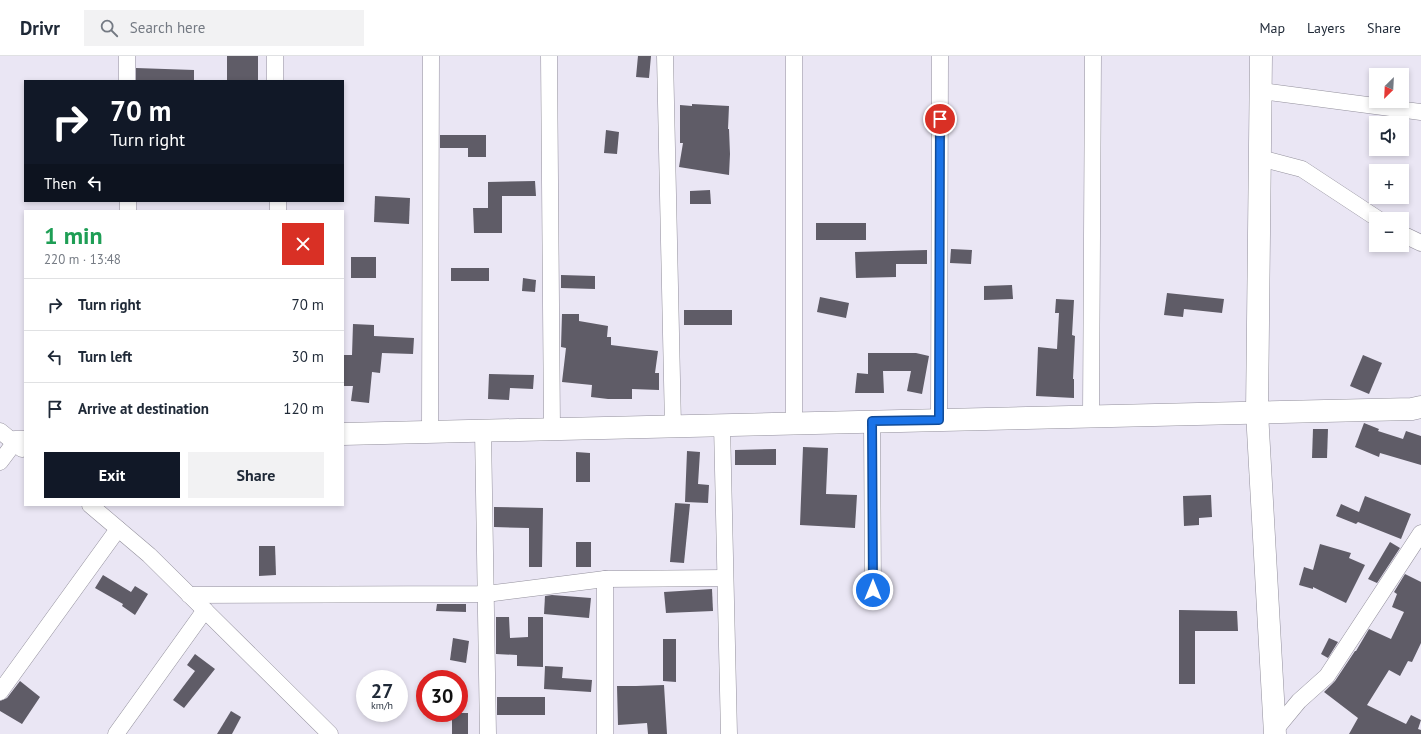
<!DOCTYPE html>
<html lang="en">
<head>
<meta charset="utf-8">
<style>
	body { margin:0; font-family:"PT Sans",sans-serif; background:#f2f2f3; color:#1f2937; height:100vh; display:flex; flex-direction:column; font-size:15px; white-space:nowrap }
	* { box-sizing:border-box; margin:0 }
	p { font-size:13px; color:#747a83 }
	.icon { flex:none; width:22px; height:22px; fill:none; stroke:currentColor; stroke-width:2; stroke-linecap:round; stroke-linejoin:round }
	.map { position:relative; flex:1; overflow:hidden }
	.details { position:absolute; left:24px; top:154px; width:320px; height:296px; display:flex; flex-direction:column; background:#fff; border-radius:0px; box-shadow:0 2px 6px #0003 }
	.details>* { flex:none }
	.guide { position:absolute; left:24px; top:24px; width:320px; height:122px; border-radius:0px; box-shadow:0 2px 6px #0003; background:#111827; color:#fff; overflow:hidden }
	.needle { width:26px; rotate:204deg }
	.buttons { position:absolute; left:1369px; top:12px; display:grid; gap:8px }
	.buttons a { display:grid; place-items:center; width:40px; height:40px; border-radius:0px; background:#fff; box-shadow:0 2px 6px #0003; font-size:20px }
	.speed { position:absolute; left:356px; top:614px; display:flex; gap:8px; font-size:20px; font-weight:700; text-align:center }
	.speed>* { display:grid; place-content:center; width:52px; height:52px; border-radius:50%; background:#fff; box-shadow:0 2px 6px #0003; line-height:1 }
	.speed small { font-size:10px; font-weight:400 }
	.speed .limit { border:6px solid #d22; background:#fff; color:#111 }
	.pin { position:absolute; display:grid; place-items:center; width:34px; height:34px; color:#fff; margin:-17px; border:2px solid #fff; border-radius:50%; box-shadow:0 1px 4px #0007 }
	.me { position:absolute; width:44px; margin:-22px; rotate:0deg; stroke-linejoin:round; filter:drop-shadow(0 0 3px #0008) }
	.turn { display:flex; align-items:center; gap:14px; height:84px; padding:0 20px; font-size:18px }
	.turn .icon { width:52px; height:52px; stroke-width:2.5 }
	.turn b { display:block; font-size:28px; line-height:34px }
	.then { display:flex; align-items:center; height:38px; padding:0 20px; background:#0003; gap:8px; font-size:15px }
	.round { display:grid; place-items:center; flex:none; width:42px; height:42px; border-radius:0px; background:#f2f2f3 }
	.overview { display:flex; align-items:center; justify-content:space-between; height:68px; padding:0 20px }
	h1 { font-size:24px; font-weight:600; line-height:30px; color:#1e9e55 }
	.action { display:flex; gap:8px; margin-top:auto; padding:8px 20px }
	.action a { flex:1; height:46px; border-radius:0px; background:#111827; color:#fff; font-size:16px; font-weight:600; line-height:46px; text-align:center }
	.action a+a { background:#f2f2f3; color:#1f2937 }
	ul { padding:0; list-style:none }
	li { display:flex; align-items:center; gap:12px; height:52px; padding:0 20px; border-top:1px solid #e0e1e3 }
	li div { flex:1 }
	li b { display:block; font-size:15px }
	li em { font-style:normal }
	header { display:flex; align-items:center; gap:24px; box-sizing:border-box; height:56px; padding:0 20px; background:#fff; border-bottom:1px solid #e0e1e3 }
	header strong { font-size:19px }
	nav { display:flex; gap:22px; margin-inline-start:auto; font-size:14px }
	.search { width:280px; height:36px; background:#f2f2f3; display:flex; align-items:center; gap:10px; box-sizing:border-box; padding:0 14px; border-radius:0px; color:#747a83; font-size:15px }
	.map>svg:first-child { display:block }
	.building { fill:#5f5c67 }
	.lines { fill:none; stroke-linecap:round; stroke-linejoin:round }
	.street-casing { stroke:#93909c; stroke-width:17 }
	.secondary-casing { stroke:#93909c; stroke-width:23 }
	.street { stroke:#fff; stroke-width:16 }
	.secondary { stroke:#fff; stroke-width:22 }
	.route-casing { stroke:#114b97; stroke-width:10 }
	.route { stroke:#1a73e8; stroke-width:7 }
</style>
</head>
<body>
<header>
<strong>Drivr</strong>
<div class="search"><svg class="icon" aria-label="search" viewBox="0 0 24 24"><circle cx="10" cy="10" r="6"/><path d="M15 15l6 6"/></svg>Search here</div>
<nav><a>Map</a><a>Layers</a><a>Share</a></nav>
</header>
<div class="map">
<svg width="1421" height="678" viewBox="0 0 1421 678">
	<rect width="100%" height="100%" fill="#eae6f4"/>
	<g class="building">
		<rect x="227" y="0" width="31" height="25"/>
		<path d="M638,0H651L649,22L636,21Z"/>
		<path d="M136,12L194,14V25H136Z"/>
		<path d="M692,48L729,50L728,73H729L730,98L729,119L679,111L683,87H680V49L692,50Z"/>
		<path d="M606,74L619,76L617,98L604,97Z"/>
		<path d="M440,79H486V101H468V92H440Z"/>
		<path d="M535,125L536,140H502V177H474L473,152H488V126Z"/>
		<path d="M710,134L711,148H690V135Z"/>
		<path d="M375,140L410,142L409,168L374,166Z"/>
		<rect x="816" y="167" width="50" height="17"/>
		<path d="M951,193L972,194L971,208L950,207Z"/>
		<path d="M927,194V208H896V221L856,222L855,196Z"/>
		<rect x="351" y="201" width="25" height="21"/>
		<rect x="451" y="212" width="38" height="13"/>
		<path d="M561,219L595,220V233L561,232Z"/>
		<path d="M523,222L536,224L535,236L522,235Z"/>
		<path d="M1012,229L1013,243L984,244V230Z"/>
		<path d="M1167,237L1224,243L1222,257L1184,253L1183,261L1164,259Z"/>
		<path d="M820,241L849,247L846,262L817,256Z"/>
		<path d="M1056,243L1074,244L1072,279L1075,280L1073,323H1074V342L1036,340L1038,291L1057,293L1059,257H1055Z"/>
		<rect x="684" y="254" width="48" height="15"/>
		<path d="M562,258H579V265L608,270L607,281H611V289L658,295L655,317H659V334L632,333V343H608L591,341L592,329L562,326L566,292L561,291Z"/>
		<path d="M353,268L374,269V280L414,282L413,298L382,297L380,317L372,316L369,347L351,345L353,330H343V299H352Z"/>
		<path d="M868,297H916L929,300L922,338L907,335L911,315H883L884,337H855L857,317L868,318Z"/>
		<path d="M1363,299L1382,307L1369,338L1350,330Z"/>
		<path d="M489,318L534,319L533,333L510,332L509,344L488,343Z"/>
		<path d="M1364,367L1379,373L1378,375L1403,383L1406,375L1421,380V409L1380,397L1379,401L1355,391Z"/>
		<path d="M1313,373H1328L1327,402H1312Z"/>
		<path d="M803,391L828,392L826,438L857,439L855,472L800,469Z"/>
		<path d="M776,393V409H735V394Z"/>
		<path d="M687,395L700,396L698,428L709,429L708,447L685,446Z"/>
		<path d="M576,396L590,397V426H576Z"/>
		<path d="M1211,439L1212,461L1199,462V469L1184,470L1183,440Z"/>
		<path d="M1365,440L1411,458L1401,483L1358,466L1356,468L1336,460L1341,448L1359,456Z"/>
		<path d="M675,447L690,448L684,507L670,506Z"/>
		<path d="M494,451L543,452L542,511H529V472L494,471Z"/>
		<rect x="576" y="486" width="15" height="25"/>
		<path d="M1390,486L1400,492L1377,527L1368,523Z"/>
		<path d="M1320,488L1351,497L1349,502L1365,509L1346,547L1313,531V533L1299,529L1304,511L1313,514Z"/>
		<path d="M259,490H275L276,519L259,520Z"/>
		<path d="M1405,518L1421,526V587L1412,606L1408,605L1400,620L1389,614L1367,649L1406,668L1411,659L1421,664L1418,673L1421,674V678H1349L1358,662L1324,636L1335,625L1355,595H1356L1369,573L1391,583L1404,556L1392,551L1397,538L1394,536Z"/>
		<path d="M103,519L131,536L135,530L148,538L135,559L122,550L123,548L95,532Z"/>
		<path d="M712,533L713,555L666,557L664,536Z"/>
		<path d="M552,539L591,542L589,562L544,558L545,540Z"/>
		<path d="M437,548H466V556L436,555Z"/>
		<path d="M1179,554L1237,555L1238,575H1195V628H1179Z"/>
		<path d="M496,561H509L510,582L528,581V561H543V611L517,610V599L496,598Z"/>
		<path d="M453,582L469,585L466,607L450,604Z"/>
		<path d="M1329,582L1338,586L1328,602L1321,598Z"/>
		<path d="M663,583H676V626L663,625Z"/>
		<path d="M195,598L215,613L184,652L173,644L195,615L187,609Z"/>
		<path d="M545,610L563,611L562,622L592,624L591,636L544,633Z"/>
		<path d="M20,625L40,641L22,668L0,655V645L7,642Z"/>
		<path d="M664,629L667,678H648L647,667L618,669L617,630H636Z"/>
		<rect x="497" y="641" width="48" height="18"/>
		<path d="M231,655L241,661L232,678H217Z"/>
		<rect x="452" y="657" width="16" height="21"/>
	</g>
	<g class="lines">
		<g class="street-casing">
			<g id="street">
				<path d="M127,0V25"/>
				<path d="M275,0V25"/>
				<path d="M549,0L552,373"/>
				<path d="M665,0L673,370"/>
				<path d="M1261,35L1421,56"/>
				<path d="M1260,102L1302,113L1378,163"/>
				<path d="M128,145V155"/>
				<path d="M278,145V155"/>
				<path d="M1402,178L1421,187"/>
				<path d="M1091,360L1093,0"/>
				<path d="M939,364L940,0"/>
				<path d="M872,365L873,534"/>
				<path d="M794,367V0"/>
				<path d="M722,369L729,678"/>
				<path d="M0,375L22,393"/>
				<path d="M483,375L488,678"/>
				<path d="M430,376L431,0"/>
				<path d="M0,406L15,386"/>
				<path d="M90,449L149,499L330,678"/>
				<path d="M189,539L486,538L605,523L725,522"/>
				<path d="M0,636L118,473"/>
				<path d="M1275,674L1299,645L1327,620L1421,477"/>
				<path d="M116,678L205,554"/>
				<path d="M605,678V523"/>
			</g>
		</g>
		<g class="secondary-casing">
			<g id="secondary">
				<path d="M1261,0L1257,356L1275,678"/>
				<path d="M343,378L1412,353L1421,351"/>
				<path d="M15,386H25"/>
			</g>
		</g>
		<use href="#street" class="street"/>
		<use href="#secondary" class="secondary"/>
	</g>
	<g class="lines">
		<g class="route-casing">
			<path id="route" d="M873,534L872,365L939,364L940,63"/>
		</g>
		<use href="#route" class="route"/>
	</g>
</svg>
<div class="buttons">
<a><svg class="needle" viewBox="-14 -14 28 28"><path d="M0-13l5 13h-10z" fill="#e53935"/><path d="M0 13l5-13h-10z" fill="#747a83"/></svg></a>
<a><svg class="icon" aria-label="sound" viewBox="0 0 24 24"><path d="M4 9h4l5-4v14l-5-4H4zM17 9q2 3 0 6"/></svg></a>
<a>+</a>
<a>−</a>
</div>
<div class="speed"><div>27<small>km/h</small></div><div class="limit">30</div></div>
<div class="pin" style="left:940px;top:63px;background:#d93025"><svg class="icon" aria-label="arrive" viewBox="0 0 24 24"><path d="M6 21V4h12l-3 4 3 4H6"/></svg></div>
<svg class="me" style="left:873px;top:534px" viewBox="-20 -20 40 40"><circle r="17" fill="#1a73e8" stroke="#fff" stroke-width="3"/><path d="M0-11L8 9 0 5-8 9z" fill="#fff"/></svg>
<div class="guide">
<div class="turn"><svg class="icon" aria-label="right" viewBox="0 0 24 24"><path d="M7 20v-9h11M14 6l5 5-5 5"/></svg><div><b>70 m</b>Turn right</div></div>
<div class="then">Then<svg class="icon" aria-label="left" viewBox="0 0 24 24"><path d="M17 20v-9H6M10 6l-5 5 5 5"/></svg></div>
</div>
<section class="details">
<div class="overview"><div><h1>1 min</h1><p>220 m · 13:48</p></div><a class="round" style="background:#d93025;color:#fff"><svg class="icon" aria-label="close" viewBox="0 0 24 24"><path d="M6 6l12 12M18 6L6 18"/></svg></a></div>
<ul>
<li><svg class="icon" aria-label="right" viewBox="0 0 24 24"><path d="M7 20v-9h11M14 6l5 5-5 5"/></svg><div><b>Turn right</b></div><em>70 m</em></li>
<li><svg class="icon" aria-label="left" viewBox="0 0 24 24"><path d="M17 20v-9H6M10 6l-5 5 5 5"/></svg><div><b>Turn left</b></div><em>30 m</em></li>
<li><svg class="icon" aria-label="arrive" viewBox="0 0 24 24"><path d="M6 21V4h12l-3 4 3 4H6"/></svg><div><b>Arrive at destination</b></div><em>120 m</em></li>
</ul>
<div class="action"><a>Exit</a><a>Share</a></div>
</section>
</div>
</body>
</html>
